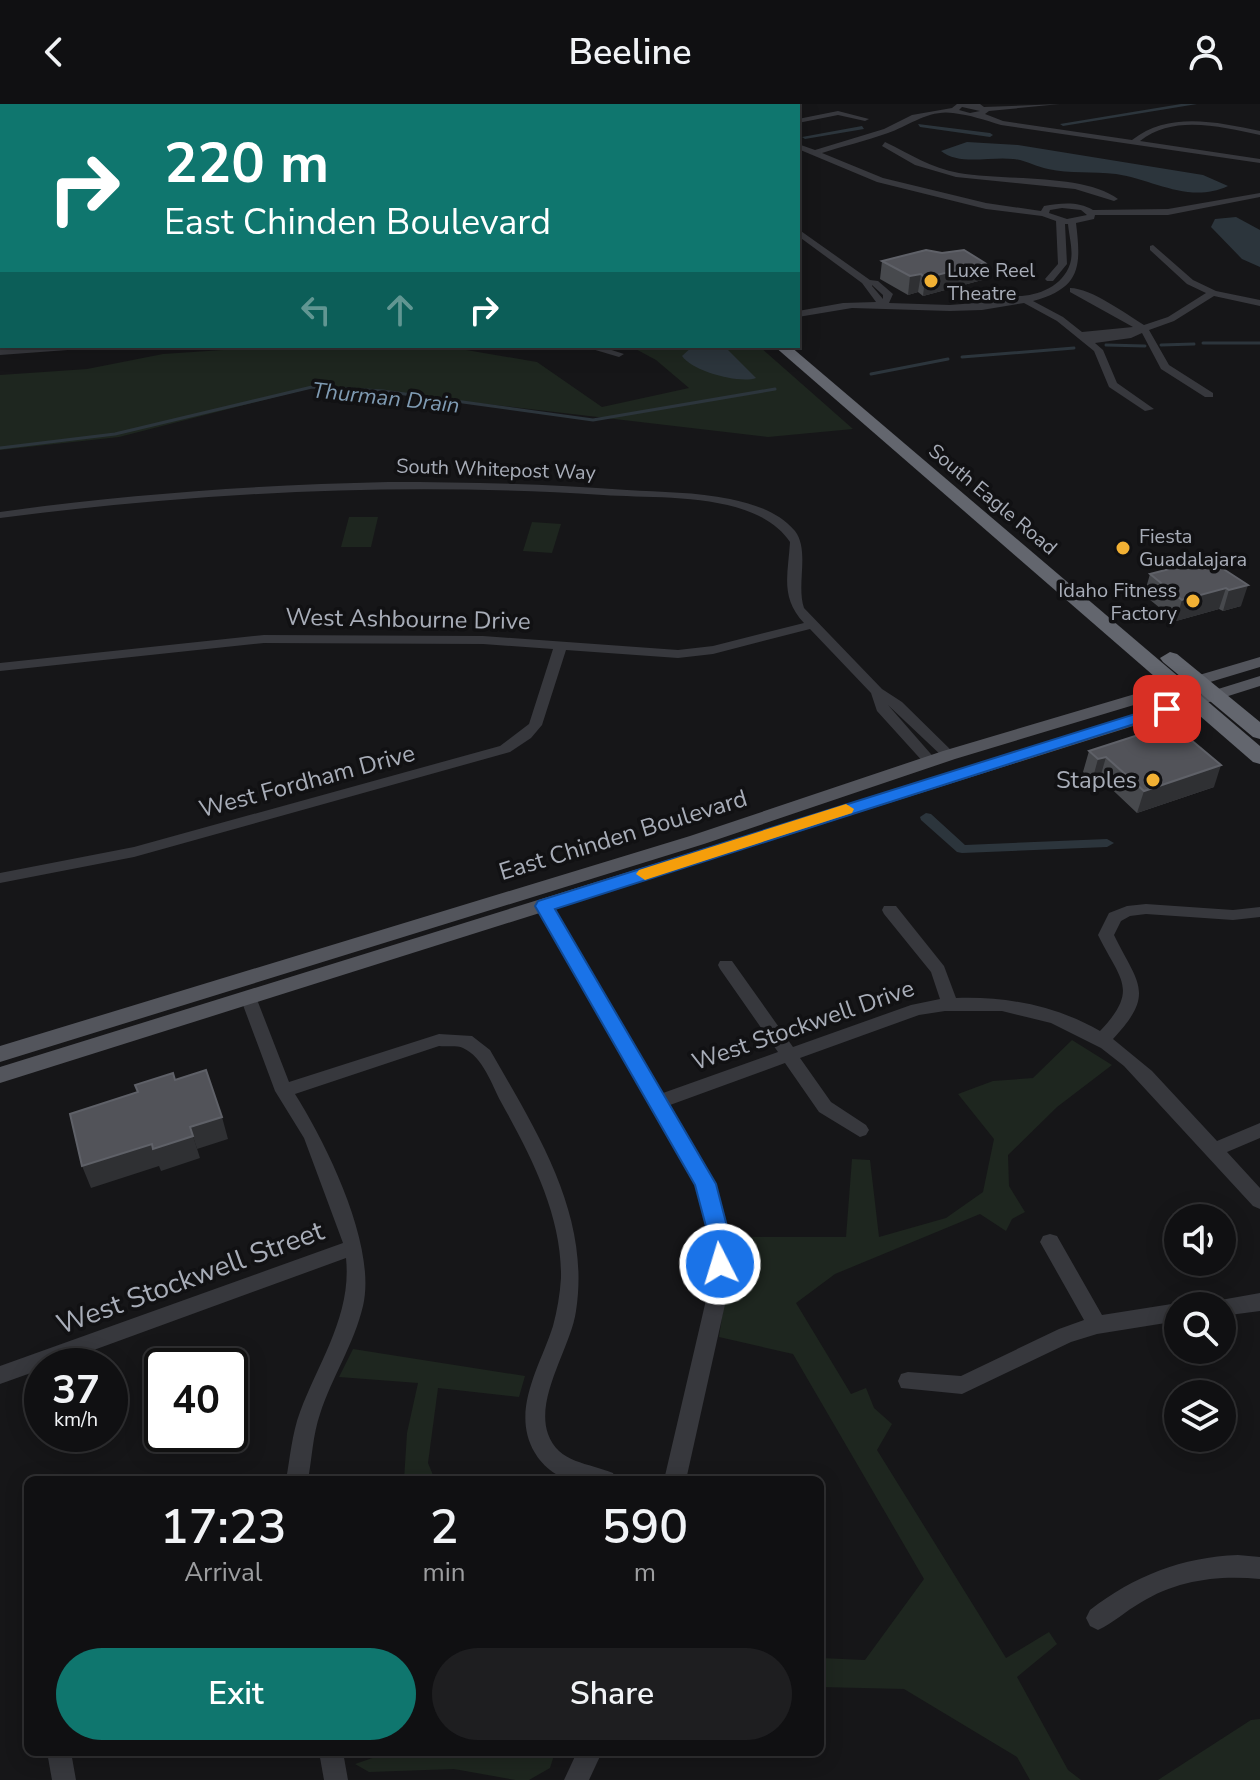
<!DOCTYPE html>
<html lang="en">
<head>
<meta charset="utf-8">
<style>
	body { margin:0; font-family:"Nunito Sans",sans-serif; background:#1e1e20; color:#f1f3f6; height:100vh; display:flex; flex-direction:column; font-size:30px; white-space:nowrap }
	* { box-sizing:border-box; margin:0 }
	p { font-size:26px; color:#9c9d9f }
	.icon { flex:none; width:44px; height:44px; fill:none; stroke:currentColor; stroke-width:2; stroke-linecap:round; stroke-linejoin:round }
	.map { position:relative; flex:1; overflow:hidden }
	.details { position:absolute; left:24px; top:1372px; width:800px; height:280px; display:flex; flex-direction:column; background:#101012; border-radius:12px; box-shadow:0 4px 20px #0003,0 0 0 2px #303032 }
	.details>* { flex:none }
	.top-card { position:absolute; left:0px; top:0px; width:800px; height:244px; box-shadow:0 4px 20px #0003,0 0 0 2px #303032; background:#0f766e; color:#fff; overflow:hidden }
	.buttons { position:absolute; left:1164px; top:1100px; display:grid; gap:16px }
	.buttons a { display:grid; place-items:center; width:72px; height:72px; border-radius:50%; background:#101012; box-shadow:0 4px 20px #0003,0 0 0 2px #303032; font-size:40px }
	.speed { position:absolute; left:24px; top:1244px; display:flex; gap:16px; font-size:40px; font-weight:700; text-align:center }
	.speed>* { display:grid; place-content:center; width:104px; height:104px; border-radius:50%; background:#101012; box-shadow:0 4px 20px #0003,0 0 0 2px #303032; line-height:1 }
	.speed small { font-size:20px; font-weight:400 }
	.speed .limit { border:4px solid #111; border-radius:12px; background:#fff; color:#111 }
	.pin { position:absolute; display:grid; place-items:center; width:68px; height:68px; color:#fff; margin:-34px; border-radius:16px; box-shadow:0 4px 12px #0006 }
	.me { position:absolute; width:88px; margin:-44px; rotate:355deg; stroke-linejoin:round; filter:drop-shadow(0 0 6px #0008) }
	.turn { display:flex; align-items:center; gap:28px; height:168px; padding:0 32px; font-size:36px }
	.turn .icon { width:104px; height:104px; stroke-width:2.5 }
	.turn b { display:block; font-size:56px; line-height:68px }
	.lanes { display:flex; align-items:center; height:76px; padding:0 32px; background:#0003; justify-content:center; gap:40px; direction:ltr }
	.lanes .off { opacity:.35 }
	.eta { display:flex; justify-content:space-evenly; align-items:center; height:136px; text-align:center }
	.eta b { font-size:48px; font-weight:600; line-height:56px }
	.cta { display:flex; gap:16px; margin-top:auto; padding:16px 32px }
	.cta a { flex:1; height:92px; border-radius:48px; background:#0f766e; color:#fff; font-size:32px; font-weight:600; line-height:92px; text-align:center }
	.cta a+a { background:#1e1e20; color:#f1f3f6 }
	header { display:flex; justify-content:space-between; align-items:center; height:104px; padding:0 32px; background:#101012; font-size:36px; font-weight:600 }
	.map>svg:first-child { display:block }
	.green { fill:#1e261f }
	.water { fill:#2c353c }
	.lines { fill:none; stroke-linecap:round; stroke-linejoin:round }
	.stream { stroke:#2c353c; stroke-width:3 }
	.canal { fill:#2c353c; fill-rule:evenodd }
	.minor { fill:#37383d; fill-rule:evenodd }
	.major { fill:#53555c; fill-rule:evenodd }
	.highway { fill:#63666e; fill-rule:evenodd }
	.wall { fill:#47494d }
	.shaded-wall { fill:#2f3033 }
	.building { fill:#525359; stroke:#5f6168; stroke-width:2 }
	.route { fill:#1a73e8; stroke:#114b97; stroke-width:2 }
	.slow { fill:#f59e0b }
	.poi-dot { fill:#f2b134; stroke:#111113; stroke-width:3 }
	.labels { text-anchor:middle; stroke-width:7; stroke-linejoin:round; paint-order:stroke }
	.far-poi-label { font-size:20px; fill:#a8adb8; stroke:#111113; text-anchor:start }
	.far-street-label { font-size:20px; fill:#a8adb8; stroke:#111113 }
	.far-water-label { font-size:22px; font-style:italic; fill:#7f9bb3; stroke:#111113 }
	.street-label { font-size:24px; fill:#a8adb8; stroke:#111113 }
	.poi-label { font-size:24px; fill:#a8adb8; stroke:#111113; text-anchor:end }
	.near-street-label { font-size:28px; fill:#a8adb8; stroke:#111113 }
</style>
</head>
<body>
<header><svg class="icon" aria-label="back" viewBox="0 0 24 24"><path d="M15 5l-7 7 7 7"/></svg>Beeline<svg class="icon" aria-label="person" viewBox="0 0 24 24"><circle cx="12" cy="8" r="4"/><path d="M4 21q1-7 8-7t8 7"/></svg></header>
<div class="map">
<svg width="1260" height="1676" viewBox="0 0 1260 1676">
	<rect width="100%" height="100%" fill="#161618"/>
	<g class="green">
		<path d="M284,242H443L537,258L602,303L689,284L656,256L630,242H759L853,325L768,333L323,281L119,333L0,346V271L87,265L163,250Z"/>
		<path d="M349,413H378L371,443H341Z"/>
		<path d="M532,418L561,420L552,449L523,447Z"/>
		<path d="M1072,936L1112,961L1057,1003L1008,1051L1009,1082L1025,1108L1012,1115L1006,1127L980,1110L835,1170L796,1199L851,1290L866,1284L874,1304L892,1320L877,1346L1006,1554L1049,1528L1057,1540L1017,1573L1068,1666L1081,1676H1030L1017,1653L904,1585L820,1583V1554L865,1556L924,1475L793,1250L719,1233L734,1133H846L852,1055L870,1056L879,1133L946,1114L983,1088L994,1035L958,990L993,977L1033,974Z"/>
		<path d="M353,1245L525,1272L519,1293L438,1284L428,1359L435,1376H404L407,1329L418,1279L339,1273Z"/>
		<path d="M1260,1615V1676H1158L1251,1616Z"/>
		<path d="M390,1648H555L550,1664L529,1676H515L454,1665L369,1668L355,1660Z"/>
	</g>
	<g class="water">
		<path d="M967,38L1018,41L1203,71L1228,82C1189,100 1155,76 1116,70C1093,67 1070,70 1048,65C1036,63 1025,56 1013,55C991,52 959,62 941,47Z"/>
		<path d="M1236,113L1260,126V163L1242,155L1211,123L1215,115Z"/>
		<path d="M693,242H724L756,274C739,280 692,267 682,252Z"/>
	</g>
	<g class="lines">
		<g class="stream">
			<path d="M1203,239H1260"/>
			<path d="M1106,241L1145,242"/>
			<path d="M1161,241L1194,240"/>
			<path d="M962,253L1074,244"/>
			<path d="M871,270L948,255"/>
			<path d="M0,344L115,330L312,283L383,287L593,316L775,285"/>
		</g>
		<g class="canal">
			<path d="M1181,0H1197L1063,22L1060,20Z"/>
			<path d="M918,20L990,29L993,31L990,33L920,23Z"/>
			<path d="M862,22L864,25L805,35L802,33Z"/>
			<rect x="0" y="56" width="2" height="4"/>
			<path d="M926,709L931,710L965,741L1107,735L1114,739L1107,743L962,749L957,748L921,716L920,713Z"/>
		</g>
		<g class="minor">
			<path d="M0,0H7L0,3Z"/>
			<path d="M50,0H58L59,2H51Z"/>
			<path d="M86,0H94L95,2H87Z"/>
			<path d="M237,0H247L235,2Z"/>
			<rect x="422" y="0" width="8" height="2"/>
			<path d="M448,0H456L446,2Z"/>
			<path d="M617,0H625L627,2H619Z"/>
			<path d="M670,0H680L682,2H672Z"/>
			<path d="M957,0H980L984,3L1060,0L989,7L985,10L1003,17L1132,36C1169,7 1217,18 1260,27V31C1221,23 1174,10 1140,37L1260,55V59L1001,21C985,16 970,11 953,9C930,5 908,22 888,29C866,37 843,42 822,49L883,74L986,99L1041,107L1044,102C1061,99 1078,97 1093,106L1168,105L1260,89V93L1168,111H1095L1094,115L1076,119C1081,161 1082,184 1033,197L1063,213L1082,228L1133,223L1070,188V184C1091,184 1126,210 1144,221L1168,213L1206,189L1187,180L1150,146V142L1153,141L1193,176L1216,187L1260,196V202L1214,192L1174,217L1149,226L1169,261L1213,289V293H1205L1161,265L1142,229L1131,234L1095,239L1103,246L1117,279L1154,305L1145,307L1109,283L1094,247L1057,217L1024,199L982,206L950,207L852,204L798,213V207L843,199L876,198L862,179L798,132V125L870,176L878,177L893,190L889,199L950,201L1013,196L1017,195L1018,192C1038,192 1063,182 1070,160C1074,148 1069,132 1068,120H1065L1067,160L1053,177H1047L1045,175L1058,160L1056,117L1042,112L986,105L877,78L798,45V40L815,46L884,25L912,11L952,4ZM962,3L980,7L970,9L959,6ZM1062,104L1081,106L1087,111L1067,115L1049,109L1050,106ZM872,181L883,191V195L872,182Z"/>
			<path d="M838,7L869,15L865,17L838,11L798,19V15Z"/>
			<path d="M885,38C910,50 931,64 959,69C1003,77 1084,69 1118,95L1114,97L1075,85L956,73L915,61L882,42Z"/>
			<rect x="0" y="41" width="2" height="4"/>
			<rect x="0" y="84" width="2" height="4"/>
			<path d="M41,242H86L81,245L0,251V245Z"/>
			<path d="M582,242H599L624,250L619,253Z"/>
			<path d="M388,378C468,378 547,380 627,386C661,388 696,388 730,395C754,400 779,408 795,427C810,447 796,480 804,504L882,585L902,598L956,651L949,655L944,654L888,601L937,657L930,661L925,660L877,607L871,589L810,525L713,550L678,554L566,546L542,621L531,634L510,648L134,753L0,779V769L134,743L500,642L529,620L553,545L483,540L264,539L0,567V559L264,531L483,532L678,546L713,542L804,519C780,493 788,471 790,438C756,387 658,395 603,391C401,378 201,388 0,414V408C129,390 258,381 388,378Z"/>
			<path d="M544,797L550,798L663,989L778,948L720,865L718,861L720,857H732L793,943L911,901L940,895L931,868L884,810L882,806L884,802H896L944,862L956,894C1006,892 1057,902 1100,927C1140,885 1120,876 1098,831L1109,809L1127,802L1146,800L1233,806L1260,803V813L1233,816L1146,810L1130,812L1121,817L1114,831C1138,880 1156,889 1113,935L1152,967L1217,1037L1260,1019V1034L1227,1048L1260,1084V1105L1253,1102L1124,962L1101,944L1051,919L1002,907H945L919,911L800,954L831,998L866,1021L869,1026L866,1031L860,1033L819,1008L785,959L670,1001L701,1054L723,1104L730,1160L726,1196L686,1376H664L706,1196L710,1160L705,1104L687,1061L536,802Z"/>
			<path d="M248,887L254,889L256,893L289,978L439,930L472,932L490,946C536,1027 591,1110 576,1207C571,1243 535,1293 548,1330C558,1359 589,1359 613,1369L616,1376C601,1376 582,1379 567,1375C554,1371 542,1361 535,1349C510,1307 540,1263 553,1222C557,1207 560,1190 561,1174C562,1111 531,1052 501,998C492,981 483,953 463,944C457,941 446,943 439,942L295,990C327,1041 377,1142 363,1202C354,1240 332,1273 320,1310C313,1330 312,1354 308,1376H286C290,1354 292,1329 300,1308C319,1257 352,1211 346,1154L50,1262H42V1265L0,1280V1262L343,1139L304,1034L275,987L240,893L242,889Z"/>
			<path d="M1050,1130L1057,1132L1102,1211L1178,1199L1185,1202H1178V1217L1097,1230L1071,1238L962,1290L901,1284L898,1277L901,1270L908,1268L961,1272L1059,1225L1084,1216L1040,1138L1043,1132Z"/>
			<path d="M1260,1189V1207L1222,1212V1202H1213L1215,1197Z"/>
			<path d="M1238,1451L1260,1453V1475C1218,1471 1177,1476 1140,1499C1126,1507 1113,1519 1098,1526L1090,1522L1086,1514L1090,1506C1134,1472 1182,1453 1238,1451Z"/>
			<path d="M47,1648H71L76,1676H52Z"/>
			<path d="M319,1648H343L348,1676H324Z"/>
			<path d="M577,1648H602L589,1676H564Z"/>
		</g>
		<g class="major">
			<path d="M1260,553V563L955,655L704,740L0,958V942L690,732L943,647Z"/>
			<path d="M1260,572V582L0,979V963Z"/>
		</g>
		<g class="highway">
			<path d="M506,0H518L520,2H507Z"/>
			<path d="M774,242H790L1260,642V660L1253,658Z"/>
			<path d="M1170,548L1177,550L1260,618V635L1253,633L1163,558L1160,554Z"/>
		</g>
	</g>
	<g class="wall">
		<path d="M882,157L982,176L923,192L918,188L908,191L880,175Z"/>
		<path d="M1208,455L1241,502L1223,507L1219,505L1176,517L1144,491L1150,470Z"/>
		<path d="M1089,647L1214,683L1137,709L1100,674L1092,677L1083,668Z"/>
	</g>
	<g class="shaded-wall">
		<rect x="374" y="0" width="33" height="2"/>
		<path d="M985,159L982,176L923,192L925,174Z"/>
		<path d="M921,170L918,188L908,191L910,172Z"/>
		<path d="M1248,481L1241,502L1223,507L1229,486Z"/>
		<path d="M1226,484L1219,505L1176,517L1182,496Z"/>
		<path d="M1106,653L1100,674L1092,677L1098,655Z"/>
		<path d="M1221,661L1214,683L1137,709L1144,687Z"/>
		<path d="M222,1013L228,1035L197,1045L190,1023Z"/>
		<path d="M193,1032L200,1054L161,1067L159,1062L91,1084L82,1062L152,1040Z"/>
	</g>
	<g class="building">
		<path d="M460,0H480L477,2H457Z"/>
		<path d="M926,146L942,149L964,146L985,159L925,174L921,170L910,172L882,157Z"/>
		<path d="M1208,455L1248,481L1229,486L1226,484L1182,496L1150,470Z"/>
		<path d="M1172,620L1221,661L1144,687L1106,653L1098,655L1089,647Z"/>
		<path d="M206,966L222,1013L190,1023L193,1032L153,1045L152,1040L82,1062L70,1010L138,988L135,981L173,969L175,976Z"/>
	</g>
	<path class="route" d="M1167,600L1175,605L1172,608L555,805L716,1080L730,1134L731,1160L728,1167L720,1169L713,1167L709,1134L695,1081L535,802L538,797Z"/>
	<path class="slow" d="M846,700L854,705L852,709L651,774L645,776L636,770L639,766Z"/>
	<g class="poi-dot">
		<circle cx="931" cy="177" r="8"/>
		<circle cx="1123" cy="444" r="8"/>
		<circle cx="1193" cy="497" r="8"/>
		<circle cx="1153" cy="676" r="8"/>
	</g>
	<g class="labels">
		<g class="far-poi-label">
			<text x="947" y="173">Luxe Reel<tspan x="947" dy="23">Theatre</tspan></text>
			<text x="1139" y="439">Fiesta<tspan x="1139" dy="23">Guadalajara</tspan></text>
			<text x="1177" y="493" text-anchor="end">Idaho Fitness<tspan x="1177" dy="23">Factory</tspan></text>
		</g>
		<g class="far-street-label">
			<text transform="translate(496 365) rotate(2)" y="7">South Whitepost Way</text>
			<text transform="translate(993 395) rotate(40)" y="7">South Eagle Road</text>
		</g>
		<g class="far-water-label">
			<text transform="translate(386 293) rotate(6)" y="8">Thurman Drain</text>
		</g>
		<g class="street-label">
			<text transform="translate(408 515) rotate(1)" y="8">West Ashbourne Drive</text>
			<text transform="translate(307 677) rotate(-15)" y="8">West Fordham Drive</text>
			<text transform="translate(623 731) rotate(-17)" y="8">East Chinden Boulevard</text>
			<text transform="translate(803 921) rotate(-19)" y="8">West Stockwell Drive</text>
		</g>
		<g class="poi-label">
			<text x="1137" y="684">Staples</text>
		</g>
		<g class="near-street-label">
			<text transform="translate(190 1173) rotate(-20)" y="10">West Stockwell Street</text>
		</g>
	</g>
</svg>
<div class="buttons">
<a><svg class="icon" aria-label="sound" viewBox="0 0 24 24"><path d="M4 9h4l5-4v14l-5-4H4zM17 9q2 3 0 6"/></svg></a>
<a><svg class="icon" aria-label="search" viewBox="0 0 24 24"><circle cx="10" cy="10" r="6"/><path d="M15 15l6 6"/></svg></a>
<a><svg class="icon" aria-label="layers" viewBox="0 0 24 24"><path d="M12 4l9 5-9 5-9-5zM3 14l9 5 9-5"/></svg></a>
</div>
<div class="speed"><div>37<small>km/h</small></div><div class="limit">40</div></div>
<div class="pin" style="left:1167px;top:605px;background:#d93025"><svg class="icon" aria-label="arrive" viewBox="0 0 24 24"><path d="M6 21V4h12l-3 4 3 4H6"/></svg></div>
<svg class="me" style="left:720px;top:1160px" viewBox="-20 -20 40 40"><circle r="17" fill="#1a73e8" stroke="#fff" stroke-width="3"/><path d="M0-11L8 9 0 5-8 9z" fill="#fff"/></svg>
<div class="top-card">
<div class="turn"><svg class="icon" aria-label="right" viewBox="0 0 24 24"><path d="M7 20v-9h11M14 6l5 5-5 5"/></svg><div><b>220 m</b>East Chinden Boulevard</div></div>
<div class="lanes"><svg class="icon off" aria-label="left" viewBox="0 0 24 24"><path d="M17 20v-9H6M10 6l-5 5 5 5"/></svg><svg class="icon off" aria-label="ahead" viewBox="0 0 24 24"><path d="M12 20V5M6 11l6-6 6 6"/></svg><svg class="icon" aria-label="right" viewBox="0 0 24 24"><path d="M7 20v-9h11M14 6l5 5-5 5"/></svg></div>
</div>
<section class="details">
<div class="eta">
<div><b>17:23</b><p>Arrival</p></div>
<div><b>2</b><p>min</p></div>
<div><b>590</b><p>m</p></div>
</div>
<div class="cta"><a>Exit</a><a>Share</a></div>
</section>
</div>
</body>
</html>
